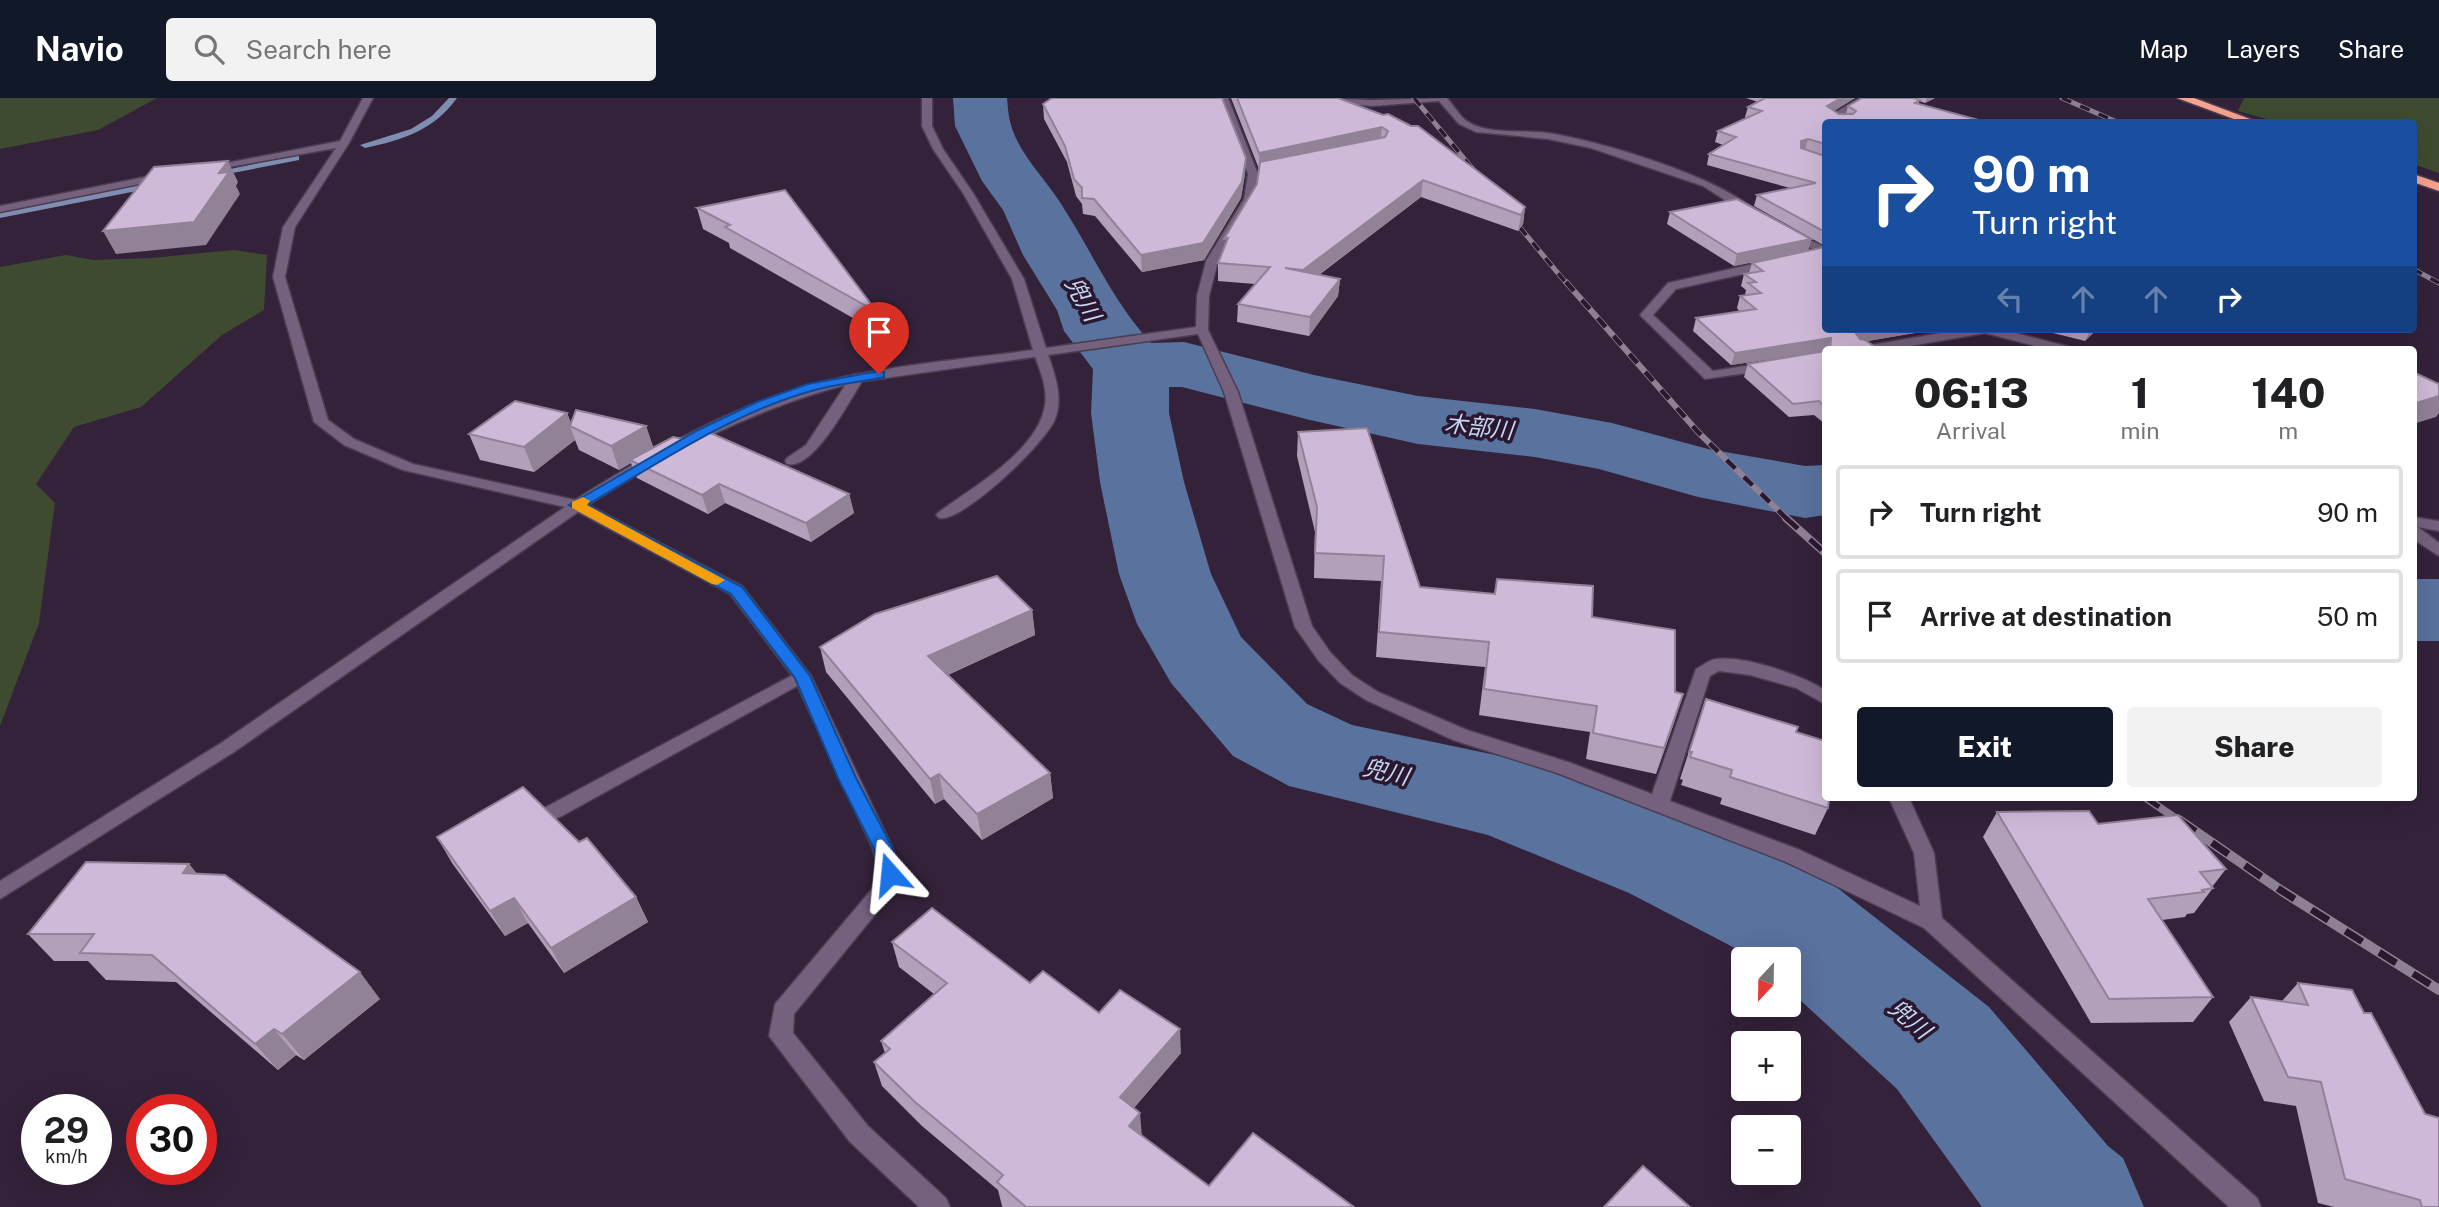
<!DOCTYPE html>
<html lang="en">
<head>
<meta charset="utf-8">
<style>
	body { margin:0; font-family:"Public Sans","Noto Sans JP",sans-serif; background:#f2f2f2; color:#202124; height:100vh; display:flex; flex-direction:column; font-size:26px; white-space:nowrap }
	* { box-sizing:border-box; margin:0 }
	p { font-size:23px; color:#757577 }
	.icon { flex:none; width:38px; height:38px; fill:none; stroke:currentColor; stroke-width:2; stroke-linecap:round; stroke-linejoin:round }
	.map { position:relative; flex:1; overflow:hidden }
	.panel { position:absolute; left:1822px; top:248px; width:595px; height:455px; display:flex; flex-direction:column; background:#fff; border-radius:7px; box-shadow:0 7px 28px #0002 }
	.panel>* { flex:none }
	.top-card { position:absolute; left:1822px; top:21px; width:595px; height:214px; border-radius:7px; box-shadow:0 7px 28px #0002; background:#1a4fa0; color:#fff; overflow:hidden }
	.needle { width:46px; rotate:202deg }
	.tools { position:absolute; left:1731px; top:849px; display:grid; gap:14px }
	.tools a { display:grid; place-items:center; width:70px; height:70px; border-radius:7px; background:#fff; box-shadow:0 7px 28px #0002; font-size:35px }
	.speed { position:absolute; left:21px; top:996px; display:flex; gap:14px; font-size:35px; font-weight:700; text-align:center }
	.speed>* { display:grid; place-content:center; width:91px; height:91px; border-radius:50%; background:#fff; box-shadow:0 7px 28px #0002; line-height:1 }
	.speed small { font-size:18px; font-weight:400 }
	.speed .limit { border:10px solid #d22; background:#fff; color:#111 }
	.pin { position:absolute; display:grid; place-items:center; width:60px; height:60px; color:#fff; margin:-72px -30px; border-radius:50% 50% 50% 0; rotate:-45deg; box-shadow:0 0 7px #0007 }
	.pin .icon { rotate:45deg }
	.me { position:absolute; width:77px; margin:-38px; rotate:342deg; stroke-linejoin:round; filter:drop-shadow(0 0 5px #0008) }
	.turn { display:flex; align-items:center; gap:24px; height:147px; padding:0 35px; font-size:32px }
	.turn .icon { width:91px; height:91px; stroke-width:2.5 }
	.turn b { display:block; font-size:49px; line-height:60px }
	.lanes { display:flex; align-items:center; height:66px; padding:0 35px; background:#0003; justify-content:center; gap:35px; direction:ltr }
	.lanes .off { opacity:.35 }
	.eta { display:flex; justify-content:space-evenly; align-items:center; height:119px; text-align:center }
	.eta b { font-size:42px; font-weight:800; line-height:49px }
	.primary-button { display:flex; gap:14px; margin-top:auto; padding:14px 35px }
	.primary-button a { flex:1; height:80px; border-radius:7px; background:#111827; color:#fff; font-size:28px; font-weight:800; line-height:80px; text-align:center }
	.primary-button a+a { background:#f2f2f2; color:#202124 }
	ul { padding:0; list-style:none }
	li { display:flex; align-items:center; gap:21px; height:94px; margin:0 14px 10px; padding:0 21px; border:4px solid #e0e0e0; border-radius:7px }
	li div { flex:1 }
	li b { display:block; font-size:26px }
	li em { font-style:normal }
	header { display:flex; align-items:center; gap:42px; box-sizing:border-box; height:98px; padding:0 35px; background:#111827; color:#fff }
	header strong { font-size:33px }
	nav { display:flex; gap:38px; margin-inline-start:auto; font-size:24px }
	.search { width:490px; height:63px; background:#f2f2f2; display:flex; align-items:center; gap:18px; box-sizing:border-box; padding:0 24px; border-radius:7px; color:#757577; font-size:26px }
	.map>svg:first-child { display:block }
	.green { fill:#3f4b30 }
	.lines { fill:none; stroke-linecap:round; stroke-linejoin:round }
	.stream { fill:#7f8db1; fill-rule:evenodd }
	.river { fill:#59729e; fill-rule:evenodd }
	.lane-casing { stroke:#4b3d51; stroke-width:3 }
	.street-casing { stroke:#4b3d51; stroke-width:3 }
	.highway-casing { stroke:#4b3d51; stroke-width:3 }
	.lane { fill:#75617d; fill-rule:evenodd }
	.street { fill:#75617d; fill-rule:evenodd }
	.highway { fill:#f8a38f; fill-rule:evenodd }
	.rail-far3-casing { stroke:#8f8195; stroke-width:5 }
	.rail-far2-casing { stroke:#8f8195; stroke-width:6 }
	.rail-far1-casing { stroke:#8f8195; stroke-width:8 }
	.rail-casing { stroke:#8f8195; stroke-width:10 }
	.rail-far3 { stroke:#29182f; stroke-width:3.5; stroke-dasharray:10; stroke-linecap:butt }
	.rail-far2 { stroke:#29182f; stroke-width:4.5; stroke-dasharray:12; stroke-linecap:butt }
	.rail-far1 { stroke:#29182f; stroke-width:5; stroke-dasharray:16; stroke-linecap:butt }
	.rail { stroke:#29182f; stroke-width:7; stroke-dasharray:20; stroke-linecap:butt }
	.wall { fill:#b29fba }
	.shaded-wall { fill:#918297 }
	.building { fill:#cfb9d8; stroke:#918297; stroke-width:2 }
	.route { fill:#1a73e8; stroke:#114b97; stroke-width:2 }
	.slow { fill:#f59e0b }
	.labels { text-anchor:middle; stroke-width:7; stroke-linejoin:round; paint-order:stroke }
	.water-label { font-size:23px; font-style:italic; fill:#c8d8f4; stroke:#29182f }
</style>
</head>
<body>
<header>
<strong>Navio</strong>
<div class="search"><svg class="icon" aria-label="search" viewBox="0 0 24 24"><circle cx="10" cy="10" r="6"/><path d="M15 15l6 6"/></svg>Search here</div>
<nav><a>Map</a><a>Layers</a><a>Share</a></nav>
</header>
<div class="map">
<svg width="2439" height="1109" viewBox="0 0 2439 1109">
	<rect width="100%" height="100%" fill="#33223a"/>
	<g class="green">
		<path d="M0,0H157L98,32L0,51Z"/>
		<path d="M2244,0H2439V75L2413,66V24H2278L2238,13Z"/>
		<path d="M234,152L267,157L264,212L222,237L141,309L74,329L36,386L55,405L39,525L0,628V169L66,157L94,162L151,160Z"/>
	</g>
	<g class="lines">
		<g class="stream">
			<path d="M449,0H457C434,32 403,42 365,50L360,47L411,31L432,18Z"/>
			<path d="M296,57L299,58V62L212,79L207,76Z"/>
			<path d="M159,83L164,86L162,88L0,120V114Z"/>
		</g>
		<g class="river">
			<path d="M953,0H1007C1008,9 1008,18 1011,27C1020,58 1047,82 1063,109C1092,154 1114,205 1151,245L1184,244L1314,277L1418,298L1535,311L1612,325L1708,351L1805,368L1825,367V417L1805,420L1698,399L1599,371L1535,359L1418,346L1310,322L1182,289H1169V315L1184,384L1211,476L1241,539L1307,606L1352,627L1510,660L1549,672L1711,731L1835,788L1989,909L2108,1048L2123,1060L2144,1109H1982L1897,991L1788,891V861H1756L1629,795L1488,737L1289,688L1233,658L1171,585L1137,526L1119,476L1100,384L1091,315L1093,271L1064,233L1057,212L1023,157L1003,112L982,83L955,28Z"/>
			<rect x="2413" y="481" width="26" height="62"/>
		</g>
		<g class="lane-casing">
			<g id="lane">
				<path d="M1040,249L1047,253C1054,275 1064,298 1055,321C1046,345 961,426 939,420L936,417L939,414C973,389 1038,353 1045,307C1048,289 1039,270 1033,253Z"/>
				<path d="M857,276L864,280C851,300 814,373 787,366L785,363L787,360L806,347L852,277Z"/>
				<path d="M802,572L811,578L808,582L560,719L553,721L546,719L543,714L546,709Z"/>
			</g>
		</g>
		<g class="street-casing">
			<g id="street">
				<path d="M363,0H373L349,45L295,129L285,179L328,322L354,341L413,366L575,402C647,357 721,313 803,289C877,268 957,262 1033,252L1012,181L963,95L933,51L922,28V0H932V28L943,51L973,95L1024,181L1046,250L1196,229L1197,198L1206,163L1244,101L1248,76L1218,0H1228L1258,76L1254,101L1218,163L1209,198L1208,232L1238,294L1312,528L1330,554L1352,577L1378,594L1467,632L1571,665L1652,696L1696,571C1702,568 1709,562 1716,561C1744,557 1801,577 1825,592V606L1796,590L1750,577L1719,573L1710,578L1670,703L1800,752L1920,808L1914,755L1889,700H1909L1934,755L1942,820L2257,1100L2261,1109H2229L1924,830L1786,764L1557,675L1453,642L1366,602L1340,585L1318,562L1295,529L1224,294L1198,236L857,284C759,308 673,353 588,407L742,488L811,578L892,749L900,776L886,803L794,916L793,935L868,1028L946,1100L950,1109H919L850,1044L769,938L775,906L872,791L880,776L872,749L794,580L730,496L578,414L234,654L0,801V783L221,645L565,409L403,372L344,347L314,324L273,179L283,129L336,50L206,73L201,70L340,43Z"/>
				<path d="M1312,0L1372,2L1447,0C1453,7 1458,15 1464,21C1484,38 1524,31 1548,35C1600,43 1721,79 1758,115L1748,117L1703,88L1591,50L1548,41L1476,34L1459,26L1439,3L1372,8L1317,3Z"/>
				<path d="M1860,0H1872L1839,19L1850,24H1836L1826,20Z"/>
				<path d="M165,75L170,78L169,80L0,114V108Z"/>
				<path d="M1789,132L1825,149V157L1785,137V133Z"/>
				<path d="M1771,162L1777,166L1775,169L1676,191L1653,217L1713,273L1770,264L1777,268L1775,271L1705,281L1640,217L1668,185Z"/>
				<path d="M1964,231H2000L2070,249L2072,252H2050L1985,235L1888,252H1858L1865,248Z"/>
				<path d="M2413,419L2439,423V433L2418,429L2439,445V458L2413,441Z"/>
			</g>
		</g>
		<g class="highway-casing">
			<g id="highway">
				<path d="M2177,0H2194L2258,24H2242Z"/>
				<path d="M2413,76L2439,85V93L2413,84Z"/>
			</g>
		</g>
		<use href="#lane" class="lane"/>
		<use href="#street" class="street"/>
		<use href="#highway" class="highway"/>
		<g class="rail-far3-casing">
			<g id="rail-far3">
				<path d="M1414,0L1481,81"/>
				<path d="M2062,0L2117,24"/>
				<path d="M1507,114L1567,186"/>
				<path d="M2413,171L2439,185"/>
			</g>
		</g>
		<g class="rail-far2-casing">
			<path id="rail-far2" d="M1566,184L1698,334L1788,422"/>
		</g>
		<g class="rail-far1-casing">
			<g id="rail-far1">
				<path d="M1786,420L1825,455"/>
				<path d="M2146,700L2181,724"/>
			</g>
		</g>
		<g class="rail-casing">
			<path id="rail" d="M2179,722L2282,793L2439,892"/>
		</g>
		<use href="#rail-far3" class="rail-far3"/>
		<use href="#rail-far2" class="rail-far2"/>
		<use href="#rail-far1" class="rail-far1"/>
		<use href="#rail" class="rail"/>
	</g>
	<g class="wall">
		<path d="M1231,0H1338L1525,109L1523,126L1518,133L1421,99L1319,177L1340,181L1338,198L1309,238L1237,224L1238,206L1255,186L1218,183V165L1257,86L1259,71Z"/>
		<path d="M1746,0H1855L1834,13L1839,16H1846L1848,8L1862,0H1935L1925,5L1919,3V6L1825,24V148L1754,108L1757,97L1790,90L1707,67L1709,56L1723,47L1715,44L1718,33L1746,20L1745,19L1748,9L1758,4Z"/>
		<path d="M1043,6L1245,76L1241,100L1204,162L1142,174L1095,118L1083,116L1082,106L1076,98L1067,64L1044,21Z"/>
		<path d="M785,92L877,214L881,236L730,150L729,145L703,131L697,110Z"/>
		<path d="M1670,114L1811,141L1808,153L1734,168L1667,126Z"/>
		<path d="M1825,149V231H1938L1868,243L1879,252H1825V253L1731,267L1693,233L1696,220L1740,214L1737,210L1740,198L1745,197L1746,192L1741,188L1744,176L1749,175L1752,165Z"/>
		<path d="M2037,231H2097L2085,243Z"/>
		<path d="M1825,253V326L1814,317L1789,319L1744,279L1748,266Z"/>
		<path d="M567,315L571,325L646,328L653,349L849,396L854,415L811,444L725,405L708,416L637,380L631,365L619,372L579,352L575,342L534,374L480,362L469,336Z"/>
		<path d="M1298,334L1420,489L1494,496L1497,481L1592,519L1675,622L1656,676L1586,661L1590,634L1479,617L1485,569L1376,559L1381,483L1314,480L1315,434L1297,358Z"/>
		<path d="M1032,512L1035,537L948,577L1050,675L1053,700L982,742L944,701L935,706L826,574L820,549Z"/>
		<path d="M1706,601L1796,634L1828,710L1815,737L1720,706L1722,700L1681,687L1683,682L1680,681Z"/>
		<path d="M1997,714L2098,726L2226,771L2212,789L2213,790L2194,815L2187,816L2185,819L2162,822L2213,899L2193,924L2091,925L1983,739Z"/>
		<path d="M437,739L579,744L636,799L648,824L564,875L528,825L505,838L452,765Z"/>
		<path d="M189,766L197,776L380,901L304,962L296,957L278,972L176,884L106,882L88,863H54L28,836Z"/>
		<path d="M892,844L1030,885L1099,915L1181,955L1134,1010L1142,1038L1209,1088L1354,1109H1003L1002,1108L998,1092L922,1028L882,988L874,964L885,955L881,943L934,896L899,869Z"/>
		<path d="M2298,885L2439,1109H2334L2318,1105L2296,1008L2264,1003L2229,924L2251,899L2282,903Z"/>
	</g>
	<g class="shaded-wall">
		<path d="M1841,0H1855L1823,19L1827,8Z"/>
		<path d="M1927,0H1935L1925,5Z"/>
		<path d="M1382,29L1380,45L1259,71V55Z"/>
		<path d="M1808,41L1805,52L1798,54L1801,43Z"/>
		<path d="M1246,60L1245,76L1241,100L1204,162L1142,174L1141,157Z"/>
		<path d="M228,63L238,84L236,88L240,96L206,147L116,156L103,133L219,75Z"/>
		<path d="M1423,82L1421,99L1302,189L1303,172Z"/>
		<path d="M1525,109L1523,126L1518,133L1521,117Z"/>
		<path d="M1811,141L1808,153L1734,168L1737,156Z"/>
		<path d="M1340,181L1338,198L1309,238L1310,219Z"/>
		<path d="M1870,231H1938L1850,246L1855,234Z"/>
		<path d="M2091,231H2097L2085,243Z"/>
		<path d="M1831,240L1827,252H1825V253L1731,267L1735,255Z"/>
		<path d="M2439,298V315L2436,319L2413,326V306Z"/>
		<path d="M567,315L572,329L570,328L575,342L534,374L524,349Z"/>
		<path d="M646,328L654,351L630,362L631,365L619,372L611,348Z"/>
		<path d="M719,386L725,405L708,416L702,397Z"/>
		<path d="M849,396L854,415L811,444L806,425Z"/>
		<path d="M1032,512L1035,537L933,583L928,558Z"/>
		<path d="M1683,596L1675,622L1656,676L1664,650Z"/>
		<path d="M1050,675L1053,700L982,742L977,716Z"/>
		<path d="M939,676L944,701L935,706L930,681Z"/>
		<path d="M189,766L211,793L183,775Z"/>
		<path d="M636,799L648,824L564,875L551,850Z"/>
		<path d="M514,800L528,825L505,838L490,813Z"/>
		<path d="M360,874L380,901L304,962L282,936Z"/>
		<path d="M274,931L296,957L278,972L255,946Z"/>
		<path d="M1180,931L1181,955L1122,1023L1120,999Z"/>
		<path d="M1140,1015L1142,1039L1129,1028Z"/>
	</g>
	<g class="building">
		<path d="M1052,0H1222L1246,60L1242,84L1203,145L1141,157L1094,101L1082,100V90L1074,81L1065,48L1043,6Z"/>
		<path d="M1237,0H1338L1383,17L1388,16L1411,28H1418L1525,109L1521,117L1423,82L1303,172L1285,170L1340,181L1310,219L1238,206L1270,169L1218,165L1228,140L1224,141L1257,86L1260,64L1385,39L1388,33L1382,29L1259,55Z"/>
		<path d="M1765,0H1841L1827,8L1839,16H1853L1856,13L1848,8L1862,0H1913L1920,2L1915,5L1986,24H1825V46L1808,41L1801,43V50L1825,58V134L1757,97L1816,85L1709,56L1736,39L1718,33L1762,13L1748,9Z"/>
		<path d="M228,63L219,75L229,74L194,124L103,133L154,69Z"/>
		<path d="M785,92L877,214L725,129L730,127L697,110Z"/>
		<path d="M1737,101L1811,141L1737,156L1670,114Z"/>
		<path d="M1825,149V231H1870L1855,234L1860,241L1865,242L1879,252H1830L1831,240L1735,255L1696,220L1756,211L1740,198L1761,195L1748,185L1756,184L1744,176L1763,173L1752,165Z"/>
		<path d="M1825,253V309L1819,303L1793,306L1748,266Z"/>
		<path d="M2413,274L2439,286V298L2413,306Z"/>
		<path d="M515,303L567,315L524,349L469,336Z"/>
		<path d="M576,312L646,328L611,348L570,328Z"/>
		<path d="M1367,330L1420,489L1495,496L1497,481L1593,488L1592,519L1675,532V594L1683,596L1664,650L1593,635L1597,608L1484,591L1489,544L1379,534L1384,458L1315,455L1317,409L1298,334Z"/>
		<path d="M706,333L849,396L806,425L719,386L702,397L630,362L673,339L689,342Z"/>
		<path d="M997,478L1032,512L928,558L1050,675L977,716L939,676L930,681L820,549L875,516Z"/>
		<path d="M1706,601L1798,629L1796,634L1825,643V700H1829L1828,710L1730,679L1732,672L1690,659L1692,654H1689Z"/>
		<path d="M523,689L579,744L587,740L636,799L551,850L514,800L490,813L437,739Z"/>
		<path d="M2089,713L2098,726L2178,717L2226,771L2200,774L2213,790L2202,792L2204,794L2148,801L2213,899L2109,901L1997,714Z"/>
		<path d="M86,764L189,766L183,775L225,777L360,874L282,936L274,931L255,946L152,857L80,855L94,836H28Z"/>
		<path d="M932,810L1030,885L1043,873L1099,915L1120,892L1180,931L1120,999L1140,1015L1129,1028L1209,1088L1253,1035L1354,1109H1026L997,1084L1003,1077L915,1004L874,964L890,951L881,943L947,885L892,844Z"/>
		<path d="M2298,885L2352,892L2364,915H2371L2425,1016L2439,1020V1109H2422L2420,1102L2345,1081L2321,984L2288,979L2251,899L2308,907Z"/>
		<path d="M1643,1068L1690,1109H1604Z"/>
	</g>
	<path class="route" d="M879,273L884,274V279C861,284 838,286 815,292C733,314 659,365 587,407L742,489L810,578L856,680L892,749L900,776L897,781L890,783L884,781L873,749L838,680L795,580L731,496L569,407L698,332L757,304L808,286Z"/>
	<path class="slow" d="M583,399L590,403L587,407L725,482L717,487L712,486L572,410V404Z"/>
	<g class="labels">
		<g class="water-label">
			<text transform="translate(1083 201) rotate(61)" y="8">兜川</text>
			<text transform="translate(1479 329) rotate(6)" y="8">木部川</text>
			<text transform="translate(1386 674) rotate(13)" y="8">兜川</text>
			<text transform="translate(1910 921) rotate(40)" y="8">兜川</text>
		</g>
	</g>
</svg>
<div class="tools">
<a><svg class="needle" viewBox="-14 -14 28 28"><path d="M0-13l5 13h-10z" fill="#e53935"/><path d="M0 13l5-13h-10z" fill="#757577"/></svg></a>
<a>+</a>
<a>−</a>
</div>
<div class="speed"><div>29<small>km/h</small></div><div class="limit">30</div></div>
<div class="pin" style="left:879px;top:276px;background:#d93025"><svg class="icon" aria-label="arrive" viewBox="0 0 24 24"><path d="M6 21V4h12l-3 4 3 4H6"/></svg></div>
<svg class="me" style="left:890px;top:776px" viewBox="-20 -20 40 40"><path d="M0-17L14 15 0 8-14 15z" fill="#1a73e8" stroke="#fff" stroke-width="4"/></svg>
<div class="top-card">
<div class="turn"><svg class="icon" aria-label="right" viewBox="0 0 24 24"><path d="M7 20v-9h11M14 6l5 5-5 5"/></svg><div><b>90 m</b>Turn right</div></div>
<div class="lanes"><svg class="icon off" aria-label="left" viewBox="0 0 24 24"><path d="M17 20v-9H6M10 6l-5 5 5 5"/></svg><svg class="icon off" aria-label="ahead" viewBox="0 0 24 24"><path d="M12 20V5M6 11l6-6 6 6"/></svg><svg class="icon off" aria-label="ahead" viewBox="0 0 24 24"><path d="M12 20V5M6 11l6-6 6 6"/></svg><svg class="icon" aria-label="right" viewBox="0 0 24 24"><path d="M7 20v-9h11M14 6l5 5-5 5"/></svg></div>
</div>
<section class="panel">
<div class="eta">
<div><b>06:13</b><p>Arrival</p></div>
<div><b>1</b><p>min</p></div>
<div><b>140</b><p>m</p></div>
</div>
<ul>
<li><svg class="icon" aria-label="right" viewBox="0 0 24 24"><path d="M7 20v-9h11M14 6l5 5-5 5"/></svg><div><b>Turn right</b></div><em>90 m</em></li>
<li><svg class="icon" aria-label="arrive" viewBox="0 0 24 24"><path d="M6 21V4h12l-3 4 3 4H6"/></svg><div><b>Arrive at destination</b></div><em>50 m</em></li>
</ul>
<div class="primary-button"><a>Exit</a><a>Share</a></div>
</section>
</div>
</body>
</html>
